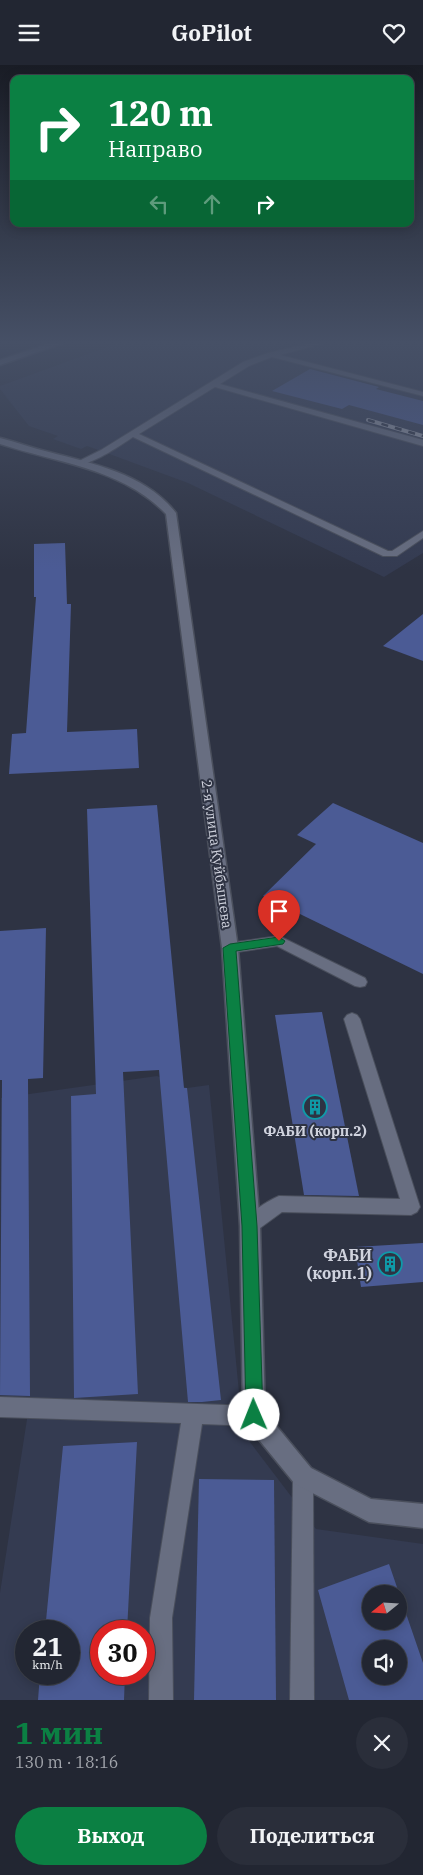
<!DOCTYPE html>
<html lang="ru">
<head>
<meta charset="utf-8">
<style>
	body { margin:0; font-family:"IBM Plex Serif",serif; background:#2a2e3a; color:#f1f3f6; height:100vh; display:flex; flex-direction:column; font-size:19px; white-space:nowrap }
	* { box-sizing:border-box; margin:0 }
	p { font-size:16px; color:#a2a5ac }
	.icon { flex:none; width:28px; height:28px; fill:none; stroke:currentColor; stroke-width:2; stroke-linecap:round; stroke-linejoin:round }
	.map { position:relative; height:1635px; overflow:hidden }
	.side { display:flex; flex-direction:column; background:#222632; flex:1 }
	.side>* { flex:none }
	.hud { position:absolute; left:10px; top:10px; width:404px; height:152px; border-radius:10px; box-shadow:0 2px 12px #0003,0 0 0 1px #3f434d; background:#0b8043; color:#fff; overflow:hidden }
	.needle { width:32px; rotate:252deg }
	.fabs { position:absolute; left:362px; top:1520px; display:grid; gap:10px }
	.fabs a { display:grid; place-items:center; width:45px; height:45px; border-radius:50%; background:#222632; box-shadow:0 2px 12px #0003,0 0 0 1px #3f434d; font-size:25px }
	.speed { position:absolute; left:15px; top:1555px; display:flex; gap:10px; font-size:25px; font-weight:700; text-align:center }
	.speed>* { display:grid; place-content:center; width:65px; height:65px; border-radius:50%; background:#222632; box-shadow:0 2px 12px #0003,0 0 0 1px #3f434d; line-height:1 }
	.speed small { font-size:12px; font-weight:400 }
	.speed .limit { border:8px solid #d22; background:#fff; color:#111 }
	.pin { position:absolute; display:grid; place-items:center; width:42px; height:42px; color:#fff; margin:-51px -21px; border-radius:50% 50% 50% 0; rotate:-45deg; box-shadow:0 0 5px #0007 }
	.pin .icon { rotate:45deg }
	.me { position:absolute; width:55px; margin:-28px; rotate:359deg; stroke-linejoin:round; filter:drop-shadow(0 0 4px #0008) }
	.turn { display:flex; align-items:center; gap:18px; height:105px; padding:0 15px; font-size:22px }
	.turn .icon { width:65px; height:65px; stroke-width:2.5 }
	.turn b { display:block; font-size:35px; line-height:42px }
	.lanes { display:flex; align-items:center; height:48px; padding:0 15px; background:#0003; justify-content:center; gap:25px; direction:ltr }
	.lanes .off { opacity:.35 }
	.round { display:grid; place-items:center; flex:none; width:52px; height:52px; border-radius:26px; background:#2a2e3a }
	.headline { display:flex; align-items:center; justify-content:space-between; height:85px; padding:0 15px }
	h1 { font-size:30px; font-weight:800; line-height:38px; color:#0b8043 }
	.button { display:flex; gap:10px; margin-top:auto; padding:10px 15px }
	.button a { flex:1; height:58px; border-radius:30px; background:#0b8043; color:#fff; font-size:20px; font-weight:800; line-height:58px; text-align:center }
	.button a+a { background:#2a2e3a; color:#f1f3f6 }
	header { display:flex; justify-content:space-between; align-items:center; height:65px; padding:0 15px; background:#222632; font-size:22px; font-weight:800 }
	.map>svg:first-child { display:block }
	.built { fill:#343b51; fill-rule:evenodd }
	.building { fill:#4b5b95; fill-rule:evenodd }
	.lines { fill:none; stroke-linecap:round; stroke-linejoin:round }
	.service-casing { stroke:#4a4f5c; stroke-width:2 }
	.minor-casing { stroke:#4a4f5c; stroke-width:3 }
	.tertiary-casing { stroke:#4a4f5c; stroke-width:3 }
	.service { fill:#686e81; fill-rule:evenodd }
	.minor { fill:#686e81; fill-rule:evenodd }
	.tertiary { fill:#686e81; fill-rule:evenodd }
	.rail-casing { stroke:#9a9eaa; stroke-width:4 }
	.rail { stroke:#2e3343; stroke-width:2.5; stroke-dasharray:7; stroke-linecap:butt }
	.route { fill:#0b8043; stroke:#07532c }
	.labels { text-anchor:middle; stroke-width:4; stroke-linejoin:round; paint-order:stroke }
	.street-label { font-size:14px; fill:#d0d3de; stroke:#2e3343 }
	.poi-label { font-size:14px; font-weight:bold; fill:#d0d3de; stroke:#2e3343 }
	.near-poi-label { font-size:16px; font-weight:bold; fill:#d0d3de; stroke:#2e3343; text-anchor:end }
</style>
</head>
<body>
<header><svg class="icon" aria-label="menu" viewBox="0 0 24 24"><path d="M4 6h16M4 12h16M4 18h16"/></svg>GoPilot<svg class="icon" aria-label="heart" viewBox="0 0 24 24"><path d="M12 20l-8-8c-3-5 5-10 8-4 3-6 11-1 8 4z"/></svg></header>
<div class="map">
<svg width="423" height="1635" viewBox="0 0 423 1635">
	<rect width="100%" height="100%" fill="#2e3343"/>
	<g class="built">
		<path d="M124,276H423V488L384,512L188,418L104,387L87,381L81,384L53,374L58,371L29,361L0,324V321Z"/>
		<path d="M157,1011L187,1023L209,1020L243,1368L316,1464L423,1479V1635H0V1528L30,1335L0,1333L1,1033ZM371,1529H399V1556H371ZM26,1566H69V1609H26ZM101,1566H144V1609H101ZM371,1584H399V1611H371Z"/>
	</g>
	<g class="building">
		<path d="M310,304L379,322L376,324L423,336V360L349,340L342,344L272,326Z"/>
		<path d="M65,478L67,539H71L67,667L137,664L139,703L9,709L12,669L26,668L36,532H34V479Z"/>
		<path d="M423,549V596L383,581Z"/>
		<path d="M333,738L423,778V909L263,831L316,779L297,770Z"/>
		<path d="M157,740L184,1023H187L221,1335L202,1337H188L159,1005L123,1007L138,1329L74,1333L71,1031L96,1029L87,744Z"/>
		<path d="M46,863L43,1013L28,1014L30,1331L0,1330L2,1015H0V866Z"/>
		<path d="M322,947L359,1131L304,1130L275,950Z"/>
		<path d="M423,1178V1217L361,1222L355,1182Z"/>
		<path d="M137,1377L127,1566H101V1609H125L124,1635H38L40,1609H69V1566H45L63,1381Z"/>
		<path d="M199,1414L274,1415L276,1635H194Z"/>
		<path d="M389,1499L423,1598V1635H349L318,1525ZM371,1529H399V1556H371ZM371,1584H399V1611H371Z"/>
	</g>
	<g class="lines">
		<g class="service-casing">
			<g id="service">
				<path d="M319,276H332L280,290L423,327V331L272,292L249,301L220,319L423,375V381L215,322L139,369L388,486H392L423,466V473L397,491H383L133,372C123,379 85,405 75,398L101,385L243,297L268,288Z"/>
				<path d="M279,871L365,913L367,917L365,921L360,922L355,921L277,881L230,888L225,887L223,883L225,879L230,878Z"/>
				<path d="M352,948L357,950L360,954L420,1142L417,1147L411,1150L282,1147L256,1166L250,1169L244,1166L241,1161C247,1149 267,1136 279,1131L400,1134L344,954L347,950Z"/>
				<path d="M0,1332L254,1341L261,1344L264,1351L261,1358L254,1361L202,1359L172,1553L173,1635H149L150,1553L181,1358L0,1352Z"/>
				<path d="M303,1401L310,1404L313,1411L314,1635H290L293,1411L296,1404Z"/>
			</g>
		</g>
		<g class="minor-casing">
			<path id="minor" d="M0,373C16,377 32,383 49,387C94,399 146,409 176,448L238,883L260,1161L265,1347L311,1403L371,1434L423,1439V1463L369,1457L295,1419L246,1359L243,1351L240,1161L222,883L166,449C122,403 57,398 0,379Z"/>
		</g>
		<g class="tertiary-casing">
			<path id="tertiary" d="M56,276H69L0,300V295Z"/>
		</g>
		<use href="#service" class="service"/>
		<use href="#minor" class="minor"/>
		<use href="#tertiary" class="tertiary"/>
		<g class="rail-casing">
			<path id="rail" d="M368,355L423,371"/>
		</g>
		<use href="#rail" class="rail"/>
	</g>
	<linearGradient id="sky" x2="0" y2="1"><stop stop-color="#191c25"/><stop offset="0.55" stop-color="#465066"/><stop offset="1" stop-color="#465066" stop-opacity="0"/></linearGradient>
	<rect width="423" height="505" fill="url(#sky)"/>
	<path class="route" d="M279,872L285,876L283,879L236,886L257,1161L263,1350L260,1356L254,1359L248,1356L246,1350L242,1161L223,883L230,879Z"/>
	<defs>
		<g id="building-ring" transform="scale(1.25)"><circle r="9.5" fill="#2e3343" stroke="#0f9aa8" stroke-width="1.5"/><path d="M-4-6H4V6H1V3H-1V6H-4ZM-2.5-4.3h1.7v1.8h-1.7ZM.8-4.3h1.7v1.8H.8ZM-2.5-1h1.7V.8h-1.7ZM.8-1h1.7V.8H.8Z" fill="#0f9aa8"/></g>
	</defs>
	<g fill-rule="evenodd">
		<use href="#building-ring" x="315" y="1042"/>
		<use href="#building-ring" x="390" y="1199"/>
	</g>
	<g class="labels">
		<g class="street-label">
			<text transform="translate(217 789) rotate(82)" y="5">2-я улица Куйбышева</text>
		</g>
		<g class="poi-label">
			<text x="315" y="1071">ФАБИ (корп.2)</text>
		</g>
		<g class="near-poi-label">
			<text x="372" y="1196">ФАБИ<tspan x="372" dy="18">(корп.1)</tspan></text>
		</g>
	</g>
</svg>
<div class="fabs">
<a><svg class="needle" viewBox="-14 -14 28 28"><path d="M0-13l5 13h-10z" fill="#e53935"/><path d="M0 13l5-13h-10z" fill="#a2a5ac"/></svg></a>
<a><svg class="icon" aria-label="sound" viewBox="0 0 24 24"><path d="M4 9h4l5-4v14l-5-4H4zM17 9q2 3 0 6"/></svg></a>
</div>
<div class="speed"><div>21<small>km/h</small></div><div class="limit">30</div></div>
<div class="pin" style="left:279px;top:876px;background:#d93025"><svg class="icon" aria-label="arrive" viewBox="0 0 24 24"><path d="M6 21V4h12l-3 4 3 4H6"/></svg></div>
<svg class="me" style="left:254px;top:1350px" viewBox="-20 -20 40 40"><circle r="19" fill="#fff"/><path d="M0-13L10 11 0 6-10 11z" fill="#0b8043"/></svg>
<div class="hud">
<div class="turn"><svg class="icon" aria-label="right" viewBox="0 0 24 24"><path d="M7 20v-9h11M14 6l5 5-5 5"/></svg><div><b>120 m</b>Направо</div></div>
<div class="lanes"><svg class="icon off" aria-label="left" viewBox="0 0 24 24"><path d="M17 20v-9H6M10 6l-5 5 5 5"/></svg><svg class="icon off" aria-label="ahead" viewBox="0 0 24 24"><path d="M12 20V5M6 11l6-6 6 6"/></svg><svg class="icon" aria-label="right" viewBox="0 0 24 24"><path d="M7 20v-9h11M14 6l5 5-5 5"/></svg></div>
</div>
</div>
<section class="side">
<div class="headline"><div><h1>1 мин</h1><p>130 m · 18:16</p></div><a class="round"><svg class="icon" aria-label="close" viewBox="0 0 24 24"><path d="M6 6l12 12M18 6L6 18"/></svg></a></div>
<div class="button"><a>Выход</a><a>Поделиться</a></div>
</section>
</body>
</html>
